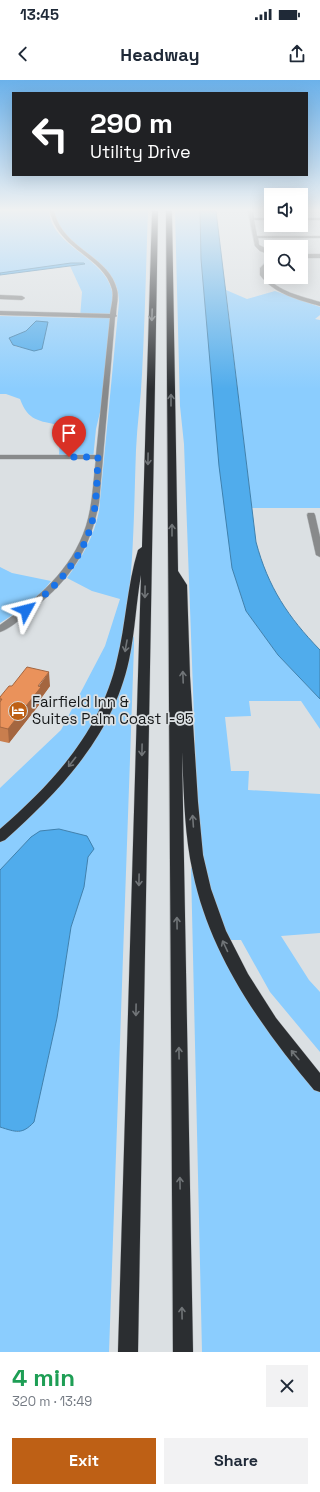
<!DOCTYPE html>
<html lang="en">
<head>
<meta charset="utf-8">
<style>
	body { margin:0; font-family:"Space Grotesk",sans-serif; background:#f2f2f3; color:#1f2937; height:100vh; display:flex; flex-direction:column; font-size:15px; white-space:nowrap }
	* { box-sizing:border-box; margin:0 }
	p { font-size:13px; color:#747a83 }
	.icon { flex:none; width:22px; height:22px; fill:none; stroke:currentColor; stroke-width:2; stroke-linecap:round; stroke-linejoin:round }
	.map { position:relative; height:1272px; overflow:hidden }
	.details { display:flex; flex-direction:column; background:#fff; flex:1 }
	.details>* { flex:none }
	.banner { position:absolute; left:12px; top:12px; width:296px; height:84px; border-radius:0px; box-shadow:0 4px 16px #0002; background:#202124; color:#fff; overflow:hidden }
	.fabs { position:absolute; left:264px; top:108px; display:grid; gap:8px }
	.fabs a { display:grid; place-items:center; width:44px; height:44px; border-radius:0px; background:#fff; box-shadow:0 4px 16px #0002; font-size:20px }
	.pin { position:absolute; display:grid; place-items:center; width:34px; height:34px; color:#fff; margin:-41px -17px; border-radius:50% 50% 50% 0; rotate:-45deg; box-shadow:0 0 4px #0007 }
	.pin .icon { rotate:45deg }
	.me { position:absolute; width:44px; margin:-22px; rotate:52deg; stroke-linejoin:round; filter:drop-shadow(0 0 3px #0008) }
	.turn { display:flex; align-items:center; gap:14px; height:84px; padding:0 12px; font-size:18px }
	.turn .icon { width:52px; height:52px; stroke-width:2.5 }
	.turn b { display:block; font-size:28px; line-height:34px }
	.round { display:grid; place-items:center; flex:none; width:42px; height:42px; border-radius:0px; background:#f2f2f3 }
	.headline { display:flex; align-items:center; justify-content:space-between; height:68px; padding:0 12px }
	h1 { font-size:24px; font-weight:600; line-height:30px; color:#1e9e55 }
	.primary-button { display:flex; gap:8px; margin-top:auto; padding:8px 12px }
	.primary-button a { flex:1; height:46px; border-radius:0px; background:#be6015; color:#fff; font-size:16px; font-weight:600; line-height:46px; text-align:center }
	.primary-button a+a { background:#f2f2f3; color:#1f2937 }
	.status { display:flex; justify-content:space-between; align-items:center; height:28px; padding:0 20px; background:#fff; direction:ltr }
	.status svg { height:11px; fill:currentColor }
	header { display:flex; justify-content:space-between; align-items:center; height:52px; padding:0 12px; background:#fff; font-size:18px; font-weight:600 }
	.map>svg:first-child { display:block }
	.green { fill:#8bcdfe; fill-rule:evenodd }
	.water { fill:#50acec; stroke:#3f80ad }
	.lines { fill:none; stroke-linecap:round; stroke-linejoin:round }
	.minor-casing { stroke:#b8bcbf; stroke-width:1 }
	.highway-casing { stroke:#b8bcbf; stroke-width:1 }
	.minor { fill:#888a8b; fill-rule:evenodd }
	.highway { fill:#2b2e31; fill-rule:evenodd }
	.wall { fill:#c97e4e }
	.shaded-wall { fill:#a46640 }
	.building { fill:#ea925b; stroke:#a46640 }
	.oneway { stroke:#717578 }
	.route { stroke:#1a73e8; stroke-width:7; stroke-dasharray:0 12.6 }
	.labels { text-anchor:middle; stroke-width:3.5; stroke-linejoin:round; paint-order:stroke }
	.poi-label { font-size:15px; fill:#17191a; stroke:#dbe0e3; text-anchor:start }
</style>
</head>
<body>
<div class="status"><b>13:45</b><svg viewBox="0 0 49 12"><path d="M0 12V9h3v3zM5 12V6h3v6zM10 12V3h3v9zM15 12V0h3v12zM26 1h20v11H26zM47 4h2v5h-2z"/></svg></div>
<header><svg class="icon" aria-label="back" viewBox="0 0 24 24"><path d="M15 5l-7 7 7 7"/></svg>Headway<svg class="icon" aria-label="share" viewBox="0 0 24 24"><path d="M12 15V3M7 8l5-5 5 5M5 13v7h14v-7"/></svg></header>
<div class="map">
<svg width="320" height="1272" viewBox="0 0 320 1272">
	<rect width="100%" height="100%" fill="#dbe0e3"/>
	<g class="green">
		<path d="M0,131H49C51,168 111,178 113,218L102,324L96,349L93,379H59L60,345C39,341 28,341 20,319L6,314H0V236L80,238L82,212L70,186L85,184L84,183L0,193ZM48,242L42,268L40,270L17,267L13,265L9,259L26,251L33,244Z"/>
		<path d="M54,131H148C146,185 145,240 142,294C141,319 137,344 136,370C133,448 135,550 104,622C81,674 40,712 0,750V708L61,650L105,566L120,519L92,511L67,498C82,477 94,457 99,431L119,222C119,176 59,170 54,131Z"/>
		<path d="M175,131H200L205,223L232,488L246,531L278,575L320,619V649L301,621H249L251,636L225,637L231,691H249L248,710L320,714V853L281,856L309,900L320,912V972L270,912L241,860H231C209,829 203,784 198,747L184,364L180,326Z"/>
		<path d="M226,210L247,219L275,211L320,227V235L315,239L320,240V428H252Z"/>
		<path d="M0,487L12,493L51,501C39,518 18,532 0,543Z"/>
		<path d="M131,555L134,557V566L109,1272H0V1047L18,1052L34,1042L57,938L71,847L84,807L88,777L79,754L59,749L31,757L0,790V761L80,678Z"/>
		<path d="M191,788H195L207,833L320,1011V1272H202Z"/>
	</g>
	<g class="water">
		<path d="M200,131H216L256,462C268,507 288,537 320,570V619L278,575L246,531L232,488L219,386L201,179Z"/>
		<path d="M71,183H84L85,184L0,195V193Z"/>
		<path d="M36,241L48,242L42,269L34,271L13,265L9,258L26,251Z"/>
		<path d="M59,749L87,756L94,769L88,777L84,807L71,847L57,938L34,1042C22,1055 16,1052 0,1047V790L31,757L40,751Z"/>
	</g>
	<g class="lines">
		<g class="minor-casing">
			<g id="minor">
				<path d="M50,131H54C63,170 109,175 117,210C119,217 116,227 116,235L117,236L115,237L99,423C89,474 68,502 28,533C20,539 10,549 0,552V545C37,519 72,490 86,446C93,424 93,401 96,379H0V375H96L110,238L0,235V231L110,234C111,227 114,217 112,209C103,176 58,170 50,131Z"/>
				<path d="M248,131H252L254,138H271V140H254L257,156H320V158H258L259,165L271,171V175L260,171L255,166Z"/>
				<rect x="301" y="138" width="19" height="2"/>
				<rect x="301" y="174" width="19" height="4"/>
				<path d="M271,177V182L266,188L265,195C278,212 301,216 320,222V226C299,220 274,214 260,195V188Z"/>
				<path d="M301,192L304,193L305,194L301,196Z"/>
				<path d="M0,215L22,216L25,218L22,220L0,219Z"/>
				<path d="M308,433H314L315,435L320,457V477L316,475L307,435Z"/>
			</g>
		</g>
		<g class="highway-casing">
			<g id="highway">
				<path d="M152,131H158L138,1272H118L141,495C136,523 135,552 129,580C113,655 60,711 5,760L0,762V749C53,703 101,651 117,580C126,544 127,506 138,470L142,467Z"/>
				<path d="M166,131H172L178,491L187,505L190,596L198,722L203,775L211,809L226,851L248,894L276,938L320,993V1012L314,1010C261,947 210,875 193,793C184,753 184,712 182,672L193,1272H173Z"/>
			</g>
		</g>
		<use href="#minor" class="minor"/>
		<use href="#highway" class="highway"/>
	</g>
	<path class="wall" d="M12,606H50L42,617V621L9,663L0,661V617Z"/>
	<path class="shaded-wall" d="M49,592L50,606L42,617V621L9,663L8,649Z"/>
	<path class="building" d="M27,587L49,592L38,606L41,607L8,649L0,647V622L2,619H0V617L9,606H12Z"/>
	<defs><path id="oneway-shaft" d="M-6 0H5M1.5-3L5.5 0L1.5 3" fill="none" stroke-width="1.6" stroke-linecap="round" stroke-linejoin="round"/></defs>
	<g class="oneway">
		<use href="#oneway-shaft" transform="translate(152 235) rotate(92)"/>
		<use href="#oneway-shaft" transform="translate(171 320) rotate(-90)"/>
		<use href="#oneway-shaft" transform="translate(148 379) rotate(91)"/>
		<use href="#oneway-shaft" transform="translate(172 450) rotate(-90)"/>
		<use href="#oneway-shaft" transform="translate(145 512) rotate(91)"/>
		<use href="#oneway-shaft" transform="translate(126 566) rotate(100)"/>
		<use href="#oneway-shaft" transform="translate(183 597) rotate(-92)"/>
		<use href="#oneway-shaft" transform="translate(142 670) rotate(91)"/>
		<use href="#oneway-shaft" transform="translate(72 682) rotate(128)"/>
		<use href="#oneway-shaft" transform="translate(193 741) rotate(-94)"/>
		<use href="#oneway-shaft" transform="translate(139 800) rotate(91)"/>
		<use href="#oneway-shaft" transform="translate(177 843) rotate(-91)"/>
		<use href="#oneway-shaft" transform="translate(225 866) rotate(-115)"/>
		<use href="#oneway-shaft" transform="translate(136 930) rotate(91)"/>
		<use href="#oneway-shaft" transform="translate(179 973) rotate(-91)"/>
		<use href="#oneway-shaft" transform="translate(295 975) rotate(-130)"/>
		<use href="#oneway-shaft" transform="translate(180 1103) rotate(-91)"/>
		<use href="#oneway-shaft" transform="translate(182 1233) rotate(-91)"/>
	</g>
	<linearGradient id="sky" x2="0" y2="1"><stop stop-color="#6bb1ea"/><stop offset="0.42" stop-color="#eff1f2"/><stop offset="1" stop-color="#eff1f2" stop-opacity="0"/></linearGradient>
	<rect width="320" height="309" fill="url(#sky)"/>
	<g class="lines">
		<path class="route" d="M26,530C56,508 85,476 93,438C97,418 97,397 98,377H69"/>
	</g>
	<defs>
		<g id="hotel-disc" transform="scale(1)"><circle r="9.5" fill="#be6015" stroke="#dbe0e3"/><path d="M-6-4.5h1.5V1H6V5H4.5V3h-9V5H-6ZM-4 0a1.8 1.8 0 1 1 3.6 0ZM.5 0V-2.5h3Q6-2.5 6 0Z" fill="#fff"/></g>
	</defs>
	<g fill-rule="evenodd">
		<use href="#hotel-disc" x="18" y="631"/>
	</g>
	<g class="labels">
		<g class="poi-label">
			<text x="32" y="627">Fairfield Inn &amp;<tspan x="32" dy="17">Suites Palm Coast I-95</tspan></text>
		</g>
	</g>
</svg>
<div class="fabs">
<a><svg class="icon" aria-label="sound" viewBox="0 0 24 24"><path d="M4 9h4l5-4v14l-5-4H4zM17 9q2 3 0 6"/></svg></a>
<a><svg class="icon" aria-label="search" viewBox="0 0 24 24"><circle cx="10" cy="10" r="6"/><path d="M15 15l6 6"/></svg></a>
</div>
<div class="pin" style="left:69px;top:377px;background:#d93025"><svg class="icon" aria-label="arrive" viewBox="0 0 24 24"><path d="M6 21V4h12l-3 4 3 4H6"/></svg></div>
<svg class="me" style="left:26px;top:530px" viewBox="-20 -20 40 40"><path d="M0-17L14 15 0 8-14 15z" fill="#1a73e8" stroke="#fff" stroke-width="4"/></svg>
<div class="banner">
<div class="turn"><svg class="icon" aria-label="left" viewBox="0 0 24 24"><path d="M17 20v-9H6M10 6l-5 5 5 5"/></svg><div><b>290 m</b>Utility Drive</div></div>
</div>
</div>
<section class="details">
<div class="headline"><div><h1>4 min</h1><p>320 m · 13:49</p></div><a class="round"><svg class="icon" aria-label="close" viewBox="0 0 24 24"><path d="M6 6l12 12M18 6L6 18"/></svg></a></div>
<div class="primary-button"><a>Exit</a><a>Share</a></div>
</section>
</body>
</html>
